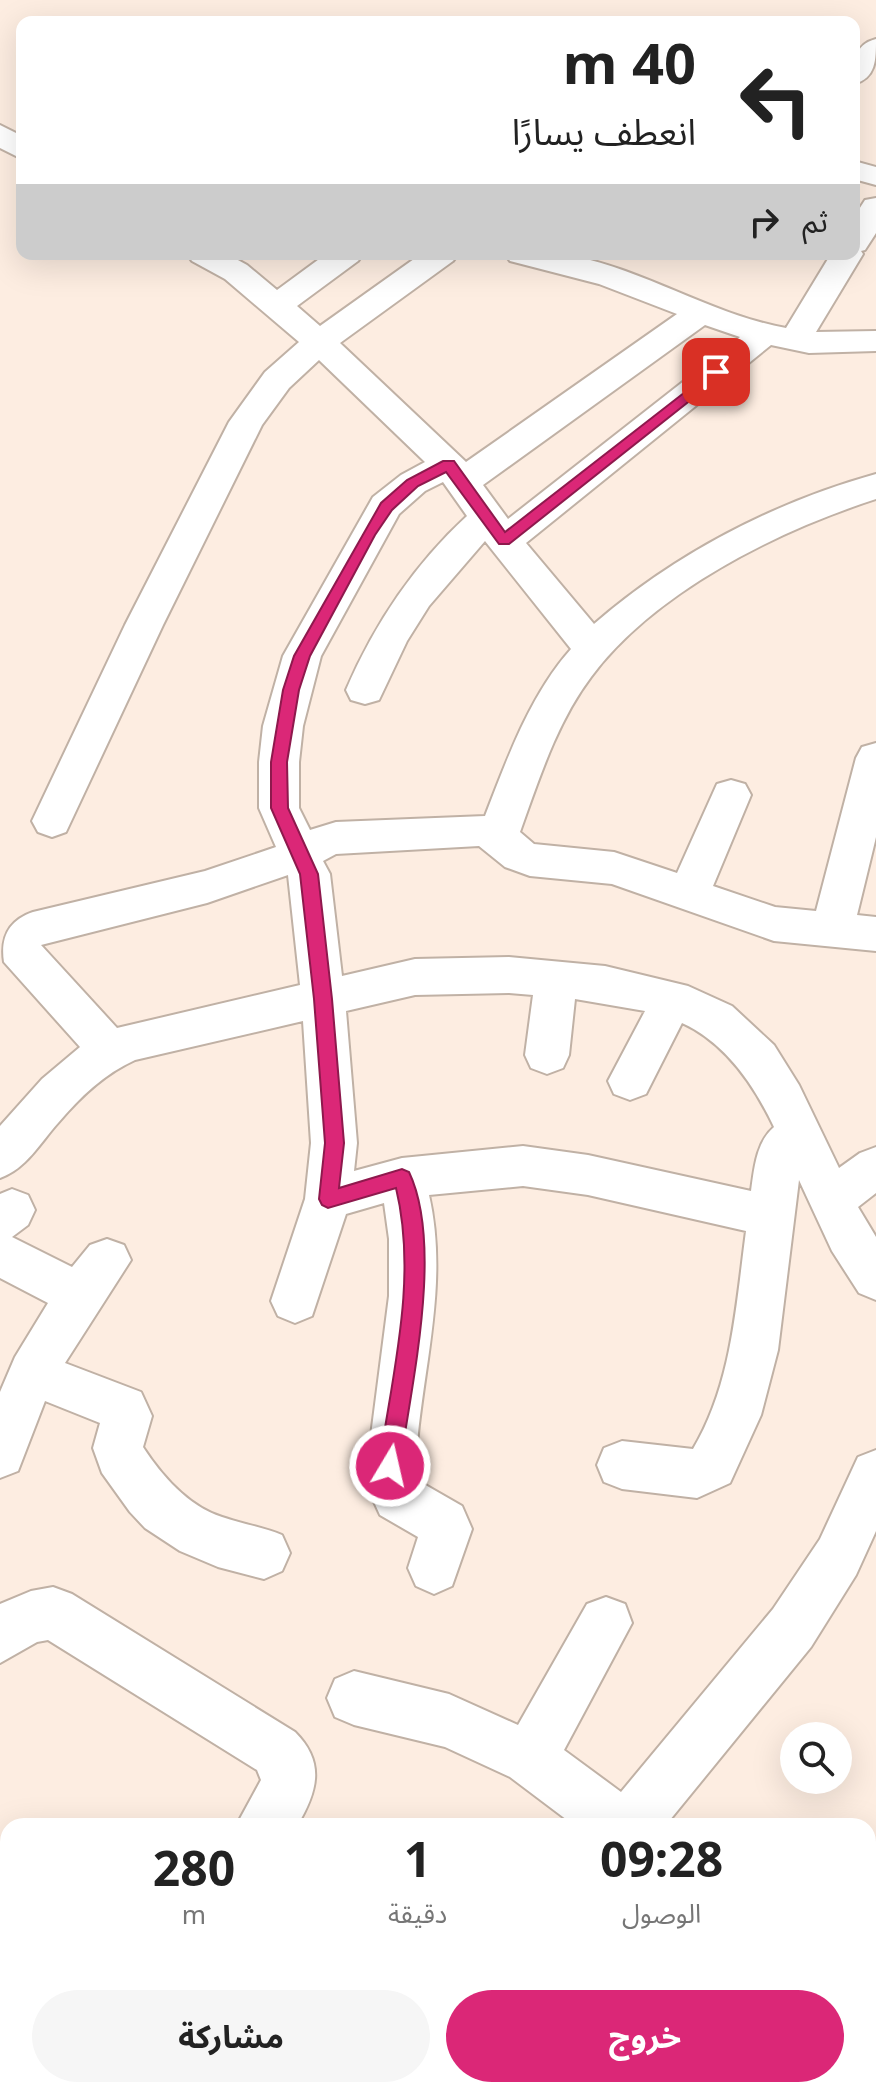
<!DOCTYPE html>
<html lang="ar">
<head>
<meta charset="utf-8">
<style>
	body { margin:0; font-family:"Noto Sans","Noto Sans Arabic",sans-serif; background:#f6f6f6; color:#222; direction:rtl; height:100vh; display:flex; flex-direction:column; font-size:30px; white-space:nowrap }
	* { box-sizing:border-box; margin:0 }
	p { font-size:26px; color:#767676 }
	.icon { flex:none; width:44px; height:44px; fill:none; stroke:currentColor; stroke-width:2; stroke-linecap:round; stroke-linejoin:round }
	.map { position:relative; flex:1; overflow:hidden; direction:ltr }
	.panel { position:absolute; left:0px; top:1818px; width:876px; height:280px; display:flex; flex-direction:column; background:#fff; border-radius:24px 24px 0 0; box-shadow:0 8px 32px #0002; direction:rtl }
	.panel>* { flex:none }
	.top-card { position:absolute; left:16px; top:16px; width:844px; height:244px; border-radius:16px; box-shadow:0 8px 32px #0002; direction:rtl; background:#fff; color:#222; overflow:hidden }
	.buttons { position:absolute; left:780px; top:1722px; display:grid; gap:16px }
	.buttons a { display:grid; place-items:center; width:72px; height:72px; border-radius:50%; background:#fff; box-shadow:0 8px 32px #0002; font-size:40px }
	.pin { position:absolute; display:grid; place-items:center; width:68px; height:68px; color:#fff; margin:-34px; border-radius:16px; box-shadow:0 4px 12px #0006 }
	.me { position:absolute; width:88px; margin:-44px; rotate:9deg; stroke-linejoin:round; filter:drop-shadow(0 0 6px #0008) }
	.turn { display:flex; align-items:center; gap:28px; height:168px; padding:0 32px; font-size:36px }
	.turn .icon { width:104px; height:104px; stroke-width:2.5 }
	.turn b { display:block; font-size:56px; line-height:68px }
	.then { display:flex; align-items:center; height:76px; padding:0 32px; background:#0003; gap:16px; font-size:30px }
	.eta { display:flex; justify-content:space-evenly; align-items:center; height:136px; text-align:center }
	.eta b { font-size:48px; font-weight:700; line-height:56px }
	.action { display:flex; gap:16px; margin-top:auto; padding:16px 32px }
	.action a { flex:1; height:92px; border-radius:48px; background:#db2777; color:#fff; font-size:32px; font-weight:700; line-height:92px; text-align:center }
	.action a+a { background:#f6f6f6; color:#222 }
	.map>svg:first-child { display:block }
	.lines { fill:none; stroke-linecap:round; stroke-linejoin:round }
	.minor-casing { stroke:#c0b1a5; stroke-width:4 }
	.minor { fill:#fff; fill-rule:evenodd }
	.route { fill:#db2777; stroke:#8e194d; stroke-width:2 }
</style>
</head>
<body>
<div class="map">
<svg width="876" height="2098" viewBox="0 0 876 2098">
	<rect width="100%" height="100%" fill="#fdede1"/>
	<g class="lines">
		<g class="minor-casing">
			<g id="minor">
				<path d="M876,39C876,60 876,78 854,84C854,63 853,45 876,39Z"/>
				<path d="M0,125L22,136V159L0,148Z"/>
				<path d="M854,161L876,167V185L854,179Z"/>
				<path d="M876,198V233L865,250L861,251L863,254L816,332L876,331V351L809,353L771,345L526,543L594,624C675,554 772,503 876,474V499C777,531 654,592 591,677C557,722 539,779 520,832L534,844L614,852L677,873L717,784L731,780L745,784L751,795L713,886L775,907L816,911L856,758L862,747L876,743V837L857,915L876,917V951L774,941L612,884L530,876L505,867L479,846L336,854L323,861L330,874L342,976L415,959L509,957L605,966L688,986L732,1006L774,1045L799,1085L839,1168L860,1153L876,1147V1193L858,1207L876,1237V1300L859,1293L832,1251L799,1180L778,1350L761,1415L730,1483L697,1498L622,1489L604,1482L597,1465L604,1448L622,1441L693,1449C732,1384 736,1305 746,1231L588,1195L523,1186L429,1195C451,1292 417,1383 415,1479L462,1506L472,1529L452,1586L434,1594L416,1586L408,1568L418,1537L380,1515L365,1482L389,1296V1239L384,1203L346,1214L312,1316L295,1323L278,1316L271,1301L305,1199L311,1143L303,1021L135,1060C104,1074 80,1097 58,1123C40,1143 26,1169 0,1178V1126L42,1079L80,1047L4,962C0,936 10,920 33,912L205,871L276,847L259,808V762L263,726L283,656L373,497L401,475L425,462L319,360L289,388L262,425L163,625L66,832L52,837L38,832L32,821L125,625L229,422L265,372L299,342L225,279L192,261L187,254H227L247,265L277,290L326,254H363L358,261L297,306L320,326L421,254H458L453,261L340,343L466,462L677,314L599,284L510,261L505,254C523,254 543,252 561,254C640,266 708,314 786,328L831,254H854V217L865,200ZM705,325L740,337L508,519L483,485ZM443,482L467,516C414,565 375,623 346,690L351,700L365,704L379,700L407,641L429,606L485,541L571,649C530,695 507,759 485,816L336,822L310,830L299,808V762L303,726L321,656L399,514L425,491ZM288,875L300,985L117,1028L41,945L207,903ZM509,993L533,995L525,1055L531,1068L547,1074L563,1068L569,1055L575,999L645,1011L608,1081L614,1094L630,1100L646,1094L682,1023C726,1043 754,1085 774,1127C756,1142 754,1170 751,1191L588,1155L523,1146L402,1158L354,1171L357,1143L346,1011L415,995Z"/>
				<path d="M12,1189L28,1195L35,1210L28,1225L12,1237L72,1267L90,1245L107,1239L124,1245L131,1260L65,1363L141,1392L152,1416L143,1447C162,1476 188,1506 222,1517C242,1524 263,1527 282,1535L290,1553L282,1571L264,1579L218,1567L180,1551L145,1528L130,1512L102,1473L93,1448L100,1423L45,1401L18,1471L0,1478V1392L15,1357L48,1303L0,1278V1194Z"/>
				<path d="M876,1450V1531L856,1575L811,1647L665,1826H575L510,1777L445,1747L354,1725L335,1717L327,1698L335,1679L354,1671L449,1694L518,1725L587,1604L606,1597L625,1604L632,1623L564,1750L621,1792L773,1609L820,1539L858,1457Z"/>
				<path d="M53,1587L72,1594L295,1732C326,1763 317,1792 297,1826H236L261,1780L257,1770L48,1640L37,1642L0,1663V1604L31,1591Z"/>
				<path d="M876,1857V1914L868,1917V1860Z"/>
				<path d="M8,1898V1958L0,1962V1902Z"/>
				<path d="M146,2090H206L204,2098H144Z"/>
				<path d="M433,2090H498L501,2098H436Z"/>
				<path d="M620,2090H683L680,2098H617Z"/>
			</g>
		</g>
		<use href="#minor" class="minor"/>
	</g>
	<path class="route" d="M716,368L721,369V376L509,544H499L446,472L418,486L392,510L375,535L310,656L299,690L287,762L288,808L318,874L332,999L344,1143L339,1188L402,1169L409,1172C444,1246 411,1385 400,1466L397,1473L390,1476L382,1473L379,1466C392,1375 418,1279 396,1188L328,1208L322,1205L319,1199L325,1143L314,999L300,874L271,808V762L283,690L294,656L381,503L407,480L443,461H454L505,532Z"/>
</svg>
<div class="buttons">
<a><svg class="icon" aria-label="search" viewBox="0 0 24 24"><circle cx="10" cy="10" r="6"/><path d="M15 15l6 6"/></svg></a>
</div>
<div class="pin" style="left:716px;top:372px;background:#d93025"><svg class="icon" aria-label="arrive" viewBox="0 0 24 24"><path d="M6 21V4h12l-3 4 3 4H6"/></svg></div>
<svg class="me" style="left:390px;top:1466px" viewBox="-20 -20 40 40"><circle r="17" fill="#db2777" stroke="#fff" stroke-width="3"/><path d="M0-11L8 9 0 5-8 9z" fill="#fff"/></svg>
<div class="top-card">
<div class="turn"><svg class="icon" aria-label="left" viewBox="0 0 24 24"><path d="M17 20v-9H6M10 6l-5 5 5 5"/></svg><div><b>40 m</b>انعطف يسارًا</div></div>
<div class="then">ثم<svg class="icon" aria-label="right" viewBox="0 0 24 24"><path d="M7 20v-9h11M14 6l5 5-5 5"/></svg></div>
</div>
<section class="panel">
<div class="eta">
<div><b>09:28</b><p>الوصول</p></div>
<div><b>1</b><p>دقيقة</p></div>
<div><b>280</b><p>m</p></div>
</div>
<div class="action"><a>خروج</a><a>مشاركة</a></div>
</section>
</div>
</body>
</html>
